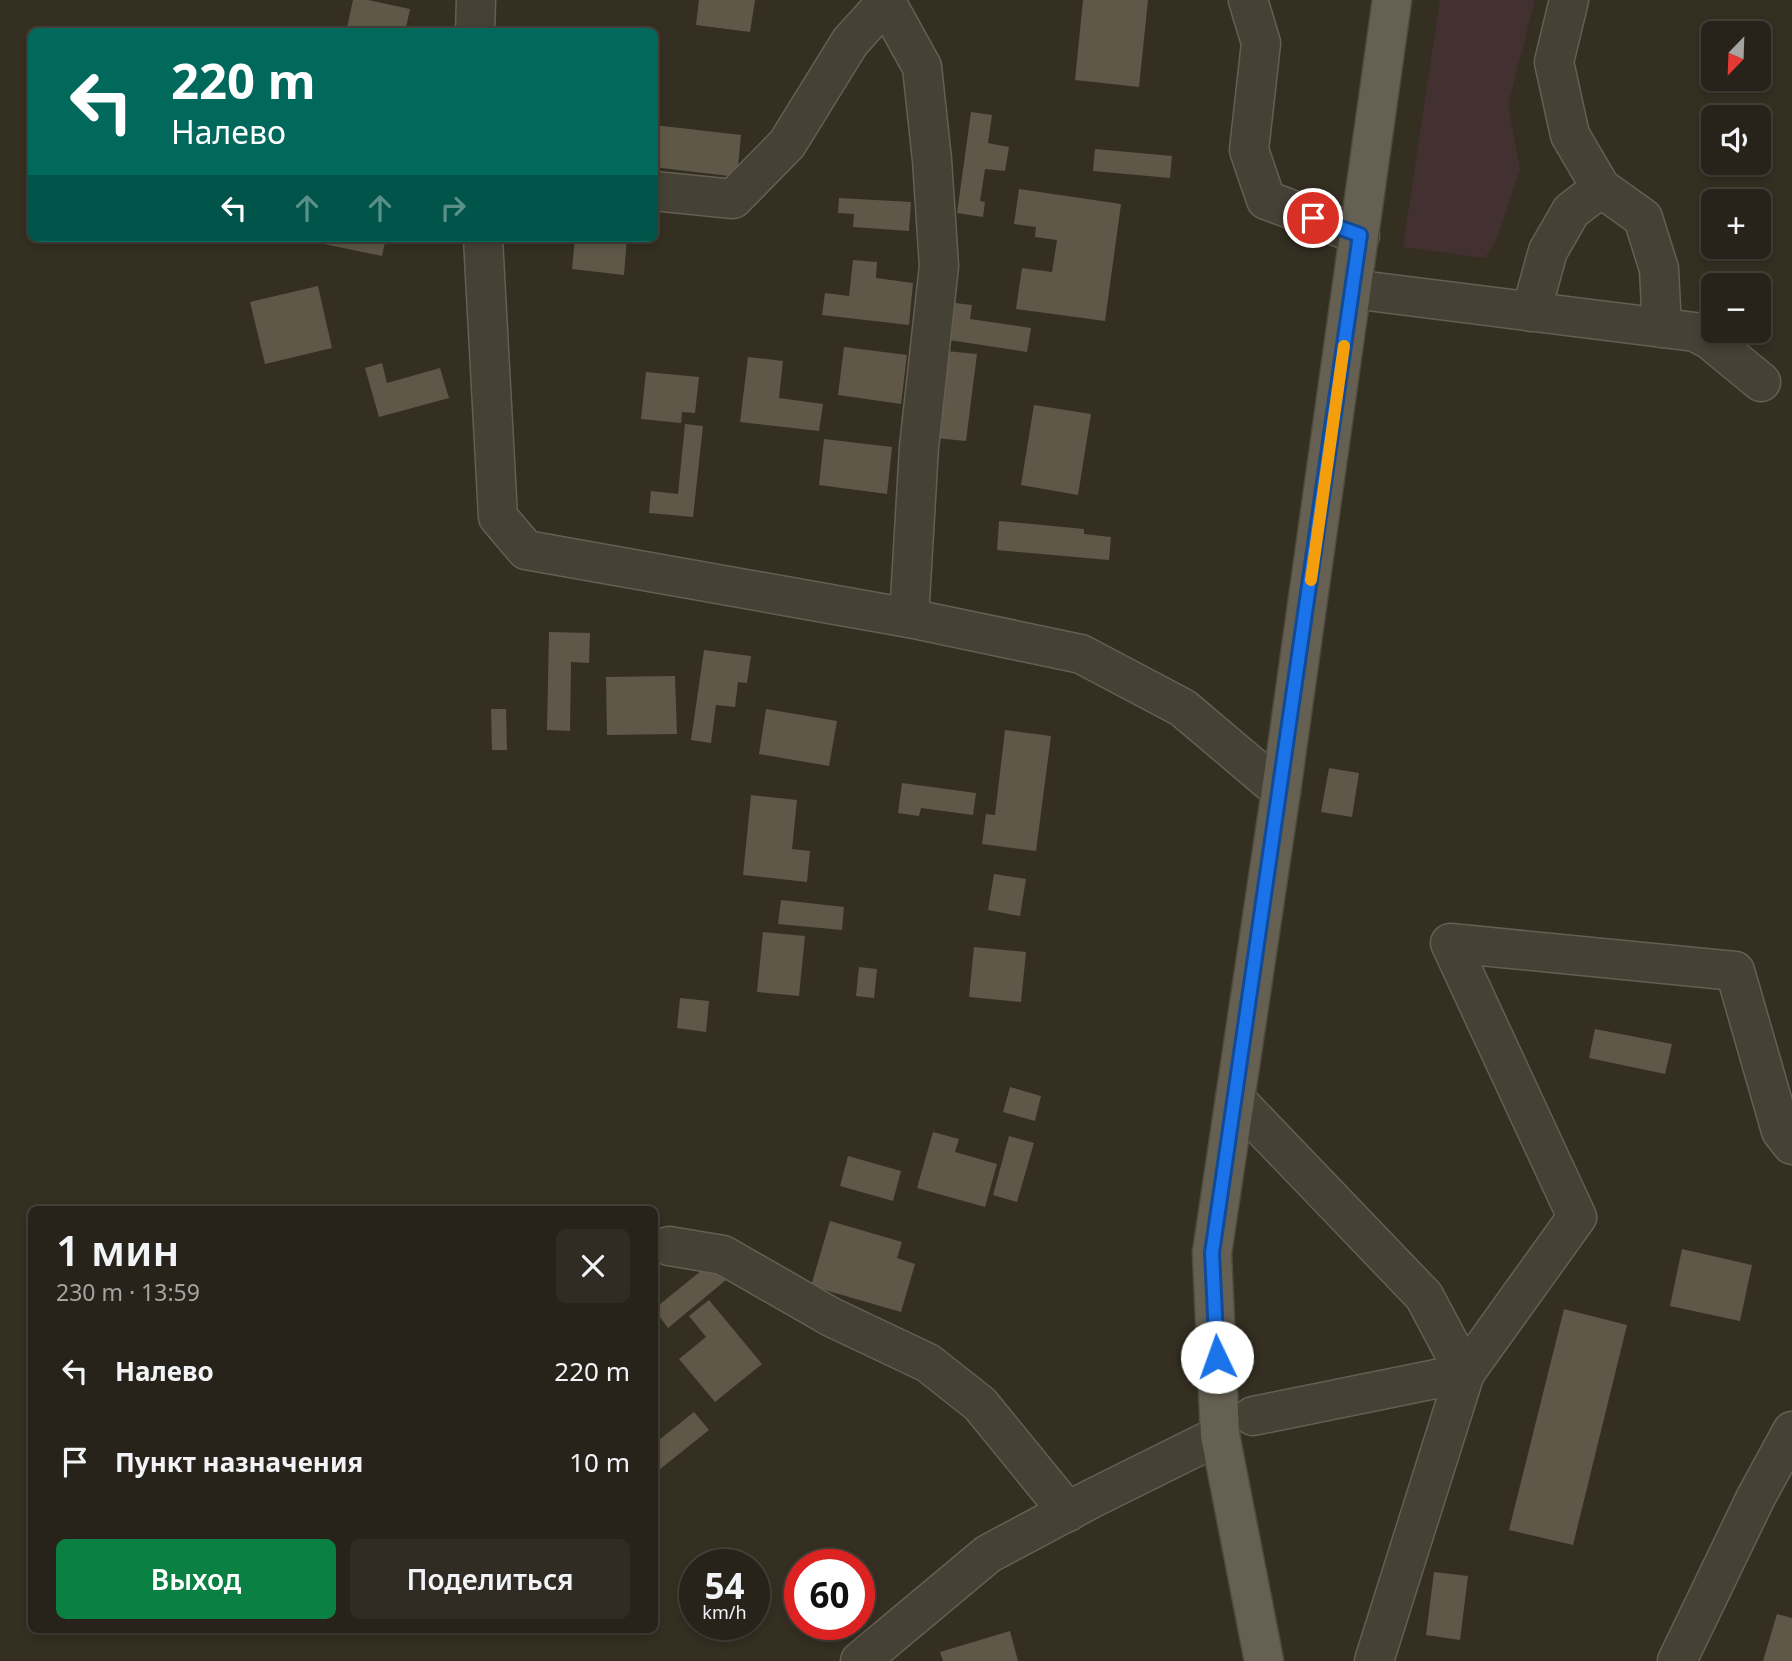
<!DOCTYPE html>
<html lang="ru">
<head>
<meta charset="utf-8">
<style>
	body { margin:0; font-family:"Noto Sans",sans-serif; background:#302b23; color:#f1f3f6; height:100vh; display:flex; flex-direction:column; font-size:26px; white-space:nowrap }
	* { box-sizing:border-box; margin:0 }
	p { font-size:23px; color:#a5a4a2 }
	.icon { flex:none; width:38px; height:38px; fill:none; stroke:currentColor; stroke-width:2; stroke-linecap:round; stroke-linejoin:round }
	.map { position:relative; flex:1; overflow:hidden }
	.panel { position:absolute; left:28px; top:1206px; width:630px; height:427px; display:flex; flex-direction:column; background:#28231a; border-radius:10px; box-shadow:0 4px 10px #0003,0 0 0 2px #444039 }
	.panel>* { flex:none }
	.banner { position:absolute; left:28px; top:28px; width:630px; height:214px; border-radius:10px; box-shadow:0 4px 10px #0003,0 0 0 2px #444039; background:#00695c; color:#fff; overflow:hidden }
	.needle { width:46px; rotate:203deg }
	.fabs { position:absolute; left:1701px; top:21px; display:grid; gap:14px }
	.fabs a { display:grid; place-items:center; width:70px; height:70px; border-radius:10px; background:#28231a; box-shadow:0 4px 10px #0003,0 0 0 2px #444039; font-size:35px }
	.speed { position:absolute; left:679px; top:1549px; display:flex; gap:14px; font-size:35px; font-weight:700; text-align:center }
	.speed>* { display:grid; place-content:center; width:91px; height:91px; border-radius:50%; background:#28231a; box-shadow:0 4px 10px #0003,0 0 0 2px #444039; line-height:1 }
	.speed small { font-size:18px; font-weight:400 }
	.speed .limit { border:10px solid #d22; background:#fff; color:#111 }
	.pin { position:absolute; display:grid; place-items:center; width:60px; height:60px; color:#fff; margin:-30px; border:4px solid #fff; border-radius:50%; box-shadow:0 2px 7px #0007 }
	.me { position:absolute; width:77px; margin:-38px; rotate:357deg; stroke-linejoin:round; filter:drop-shadow(0 0 5px #0008) }
	.turn { display:flex; align-items:center; gap:24px; height:147px; padding:0 28px; font-size:32px }
	.turn .icon { width:91px; height:91px; stroke-width:2.5 }
	.turn b { display:block; font-size:49px; line-height:60px }
	.lanes { display:flex; align-items:center; height:66px; padding:0 28px; background:#0003; justify-content:center; gap:35px; direction:ltr }
	.lanes .off { opacity:.35 }
	.round { display:grid; place-items:center; flex:none; width:74px; height:74px; border-radius:10px; background:#302b23 }
	.headline { display:flex; align-items:center; justify-content:space-between; height:119px; padding:0 28px }
	h1 { font-size:42px; font-weight:600; line-height:52px }
	.primary-button { display:flex; gap:14px; margin-top:auto; padding:14px 28px }
	.primary-button a { flex:1; height:80px; border-radius:10px; background:#0b8043; color:#fff; font-size:28px; font-weight:600; line-height:80px; text-align:center }
	.primary-button a+a { background:#302b23; color:#f1f3f6 }
	ul { padding:0; list-style:none }
	li { display:flex; align-items:center; gap:21px; height:91px; padding:0 28px }
	li div { flex:1 }
	li b { display:block; font-size:26px }
	li em { font-style:normal }
	.map>svg:first-child { display:block }
	.green { fill:#433131 }
	.building { fill:#5f5849 }
	.lines { fill:none; stroke-linecap:round; stroke-linejoin:round }
	.minor-casing { stroke:#635f53; stroke-width:41 }
	.major-casing { stroke:#4f4b3f; stroke-width:41 }
	.minor { stroke:#464135; stroke-width:38 }
	.major { stroke:#666053; stroke-width:38 }
	.route-casing { stroke:#114b97; stroke-width:18 }
	.route { stroke:#1a73e8; stroke-width:12 }
	.slow { stroke:#f59e0b; stroke-width:12 }
</style>
</head>
<body>
<div class="map">
<svg width="1792" height="1661" viewBox="0 0 1792 1661">
	<rect width="100%" height="100%" fill="#352f22"/>
	<path class="green" d="M1440,0H1535L1508,105L1520,169L1497,238L1485,258L1403,247Z"/>
	<g class="building">
		<path d="M353,0H368L410,9L405,32H346Z"/>
		<path d="M699,0H755L750,32L696,25Z"/>
		<path d="M1083,0H1148L1139,87L1075,80Z"/>
		<path d="M971,112L992,115L988,143L1009,147L1005,171L985,169L980,201L985,202L983,217L957,213Z"/>
		<path d="M654,125L741,135L737,177L654,167Z"/>
		<path d="M1095,149L1172,156L1170,178L1093,171Z"/>
		<path d="M1019,189L1121,204L1105,321L1016,309L1022,268L1052,272L1057,240L1035,237L1036,227L1014,224Z"/>
		<path d="M839,198L911,202L909,231L853,227L854,214L838,213Z"/>
		<path d="M295,238H386L382,256Z"/>
		<path d="M575,238H627L624,275L572,269Z"/>
		<path d="M853,260L877,262L876,278L913,283L909,325L822,315L825,293L849,296Z"/>
		<path d="M318,286L332,348L265,364L250,302Z"/>
		<path d="M955,303L972,305L970,319L1031,328L1027,352L949,340Z"/>
		<path d="M844,347L907,355L901,404L838,395Z"/>
		<path d="M946,351L977,354L966,441L935,438Z"/>
		<path d="M748,357L783,361L779,398L823,404L819,431L740,422Z"/>
		<path d="M382,363L387,383L440,368L449,398L379,417L365,368Z"/>
		<path d="M646,372L699,377L695,413L682,412L681,423L641,419Z"/>
		<path d="M1034,405L1091,414L1078,495L1021,485Z"/>
		<path d="M685,424L703,426L693,517L649,513L651,491L678,494Z"/>
		<path d="M824,439L892,447L887,494L819,485Z"/>
		<path d="M999,521L1084,529V534L1111,537L1109,560L997,550Z"/>
		<path d="M549,632L590,633L589,663L571,662L570,731L547,730Z"/>
		<path d="M704,650L751,656L747,683L738,682L735,707L716,705L711,743L691,740Z"/>
		<path d="M675,676L677,734L607,735L606,677Z"/>
		<path d="M491,709H506L507,750H492Z"/>
		<path d="M766,709L837,721L829,766L759,754Z"/>
		<path d="M1005,730L1051,736L1036,851L982,844L986,814L995,815Z"/>
		<path d="M1329,768L1359,773L1352,817L1321,812Z"/>
		<path d="M902,783L976,793L973,815L921,808L919,816L898,813Z"/>
		<path d="M751,795L797,800L792,849L810,851L807,882L743,875Z"/>
		<path d="M994,874L1026,879L1020,916L988,910Z"/>
		<path d="M781,900L844,907L842,930L778,924Z"/>
		<path d="M763,932L805,936L799,996L757,992Z"/>
		<path d="M974,947L1026,952L1021,1002L969,997Z"/>
		<path d="M859,967L877,969L874,998L856,996Z"/>
		<path d="M680,998L709,1001L706,1032L677,1028Z"/>
		<path d="M1595,1029L1672,1044L1665,1074L1589,1058Z"/>
		<path d="M1010,1087L1041,1096L1035,1121L1003,1112Z"/>
		<path d="M933,1132L959,1139L955,1152L997,1164L985,1207L917,1188Z"/>
		<path d="M1009,1136L1034,1143L1017,1202L993,1195Z"/>
		<path d="M848,1156L901,1171L893,1201L840,1186Z"/>
		<path d="M830,1221L902,1242L897,1258L915,1264L901,1312L811,1286Z"/>
		<path d="M1682,1249L1752,1265L1740,1321L1670,1306Z"/>
		<path d="M712,1262L726,1280L668,1328L654,1309Z"/>
		<path d="M709,1300L762,1364L715,1402L679,1359L706,1337L689,1316Z"/>
		<path d="M1564,1309L1627,1325L1573,1545L1509,1530Z"/>
		<path d="M694,1412L709,1430L654,1474V1444Z"/>
		<path d="M1434,1572L1468,1576L1460,1640L1426,1635Z"/>
		<path d="M1777,1614L1792,1618V1661H1763Z"/>
		<path d="M1010,1631L1018,1661H943L940,1652Z"/>
	</g>
	<g class="lines">
		<g class="minor-casing">
			<g id="minor">
				<path d="M885,0L922,67L932,160L939,266L919,447L909,618"/>
				<path d="M1248,0L1261,43L1249,150L1266,200L1360,235"/>
				<path d="M1569,0L1554,62L1570,135L1601,188L1643,218L1659,269L1662,328"/>
				<path d="M475,32L476,0"/>
				<path d="M654,191L733,199L787,144L850,42L888,0"/>
				<path d="M483,238L498,517L526,550L909,618L1081,654L1183,708L1281,791"/>
				<path d="M1352,289L1695,332L1710,340L1761,382"/>
				<path d="M1531,312L1548,251L1571,211L1601,188"/>
				<path d="M1235,1099L1424,1296L1465,1373"/>
				<path d="M669,1246L723,1255L831,1317L928,1363L980,1404L1068,1512"/>
				<path d="M1253,1416L1465,1373"/>
				<path d="M860,1661L988,1554L1093,1498L1220,1435"/>
				<path d="M1374,1661L1465,1373L1577,1217L1450,943L1735,971L1781,1131L1792,1145"/>
				<path d="M1677,1661L1756,1497L1792,1431"/>
			</g>
		</g>
		<g class="major-casing">
			<path id="major" d="M1264,1661L1220,1435L1212,1253L1281,791L1392,0"/>
		</g>
		<use href="#minor" class="minor"/>
		<use href="#major" class="major"/>
	</g>
	<g class="lines">
		<g class="route-casing">
			<path id="route" d="M1217,1357L1212,1253L1360,235L1313,218"/>
		</g>
		<use href="#route" class="route"/>
		<path class="slow" d="M1311,580L1344,346"/>
	</g>
</svg>
<div class="fabs">
<a><svg class="needle" viewBox="-14 -14 28 28"><path d="M0-13l5 13h-10z" fill="#e53935"/><path d="M0 13l5-13h-10z" fill="#a5a4a2"/></svg></a>
<a><svg class="icon" aria-label="sound" viewBox="0 0 24 24"><path d="M4 9h4l5-4v14l-5-4H4zM17 9q2 3 0 6"/></svg></a>
<a>+</a>
<a>−</a>
</div>
<div class="speed"><div>54<small>km/h</small></div><div class="limit">60</div></div>
<div class="pin" style="left:1313px;top:218px;background:#d93025"><svg class="icon" aria-label="arrive" viewBox="0 0 24 24"><path d="M6 21V4h12l-3 4 3 4H6"/></svg></div>
<svg class="me" style="left:1217px;top:1357px" viewBox="-20 -20 40 40"><circle r="19" fill="#fff"/><path d="M0-13L10 11 0 6-10 11z" fill="#1a73e8"/></svg>
<div class="banner">
<div class="turn"><svg class="icon" aria-label="left" viewBox="0 0 24 24"><path d="M17 20v-9H6M10 6l-5 5 5 5"/></svg><div><b>220 m</b>Налево</div></div>
<div class="lanes"><svg class="icon" aria-label="left" viewBox="0 0 24 24"><path d="M17 20v-9H6M10 6l-5 5 5 5"/></svg><svg class="icon off" aria-label="ahead" viewBox="0 0 24 24"><path d="M12 20V5M6 11l6-6 6 6"/></svg><svg class="icon off" aria-label="ahead" viewBox="0 0 24 24"><path d="M12 20V5M6 11l6-6 6 6"/></svg><svg class="icon off" aria-label="right" viewBox="0 0 24 24"><path d="M7 20v-9h11M14 6l5 5-5 5"/></svg></div>
</div>
<section class="panel">
<div class="headline"><div><h1>1 мин</h1><p>230 m · 13:59</p></div><a class="round"><svg class="icon" aria-label="close" viewBox="0 0 24 24"><path d="M6 6l12 12M18 6L6 18"/></svg></a></div>
<ul>
<li><svg class="icon" aria-label="left" viewBox="0 0 24 24"><path d="M17 20v-9H6M10 6l-5 5 5 5"/></svg><div><b>Налево</b></div><em>220 m</em></li>
<li><svg class="icon" aria-label="arrive" viewBox="0 0 24 24"><path d="M6 21V4h12l-3 4 3 4H6"/></svg><div><b>Пункт назначения</b></div><em>10 m</em></li>
</ul>
<div class="primary-button"><a>Выход</a><a>Поделиться</a></div>
</section>
</div>
</body>
</html>
